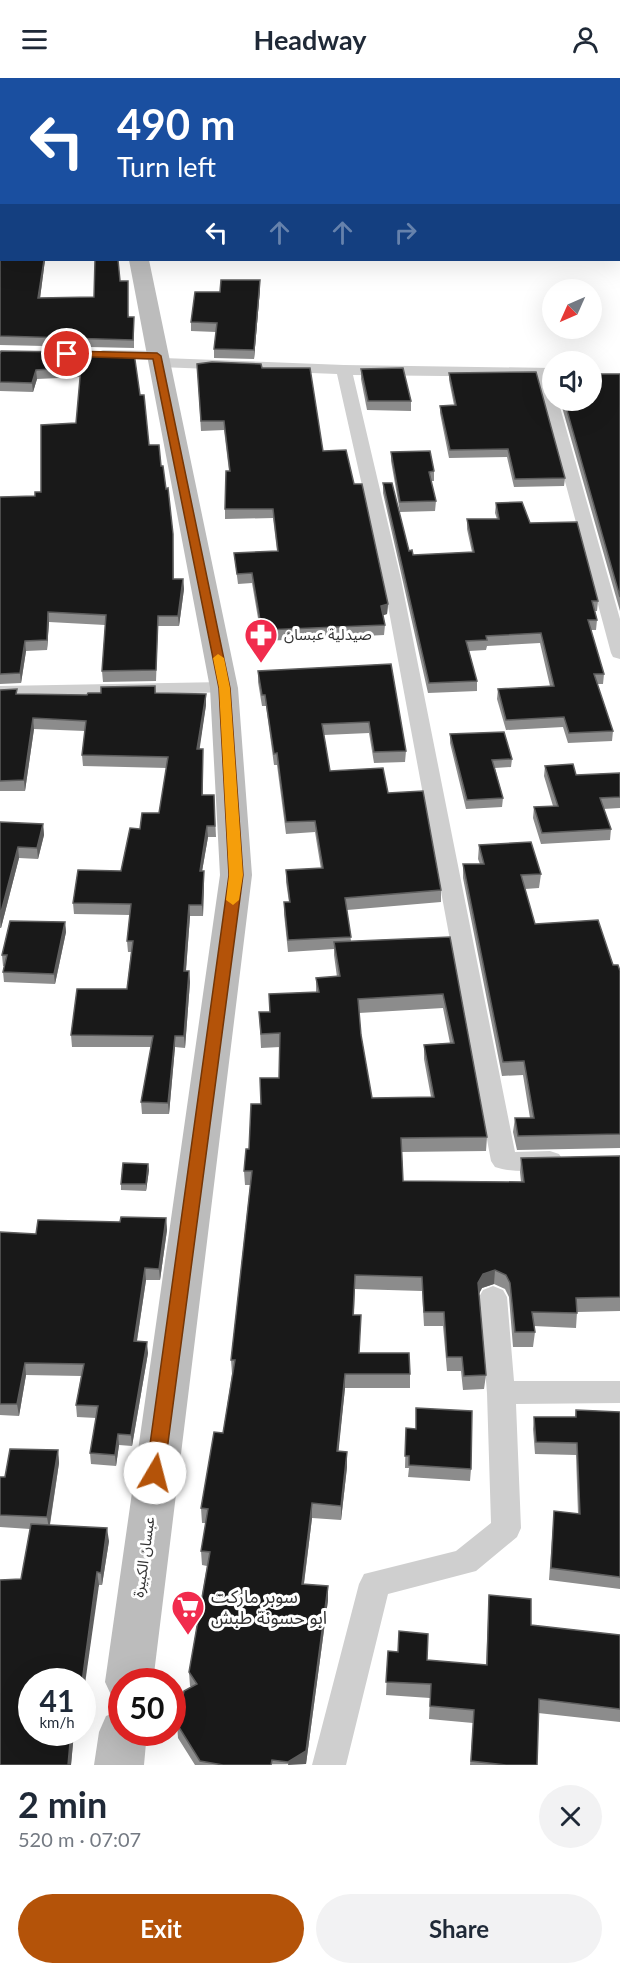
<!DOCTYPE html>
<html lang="en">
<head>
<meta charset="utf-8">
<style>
	body { margin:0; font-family:Lato,"Noto Sans Arabic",sans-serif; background:#f2f2f3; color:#1f2937; height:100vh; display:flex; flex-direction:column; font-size:22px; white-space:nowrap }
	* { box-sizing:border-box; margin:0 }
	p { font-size:20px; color:#747a83 }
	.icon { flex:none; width:33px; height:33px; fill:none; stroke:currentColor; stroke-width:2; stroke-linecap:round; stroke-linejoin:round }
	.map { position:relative; height:1687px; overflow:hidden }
	.panel { display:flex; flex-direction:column; background:#fff; flex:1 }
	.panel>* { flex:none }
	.banner { position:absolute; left:0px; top:0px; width:621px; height:183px; box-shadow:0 6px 24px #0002; background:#1a4fa0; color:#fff; overflow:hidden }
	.needle { width:39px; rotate:225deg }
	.controls { position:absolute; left:542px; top:201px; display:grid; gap:12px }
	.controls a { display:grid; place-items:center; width:60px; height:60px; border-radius:50%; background:#fff; box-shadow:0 6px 24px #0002; font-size:30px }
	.speed { position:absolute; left:18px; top:1590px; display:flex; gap:12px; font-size:30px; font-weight:700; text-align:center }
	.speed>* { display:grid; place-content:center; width:78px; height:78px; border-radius:50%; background:#fff; box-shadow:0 6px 24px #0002; line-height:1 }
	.speed small { font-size:15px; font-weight:400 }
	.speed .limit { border:9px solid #d22; background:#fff; color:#111 }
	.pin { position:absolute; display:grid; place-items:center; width:51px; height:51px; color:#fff; margin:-26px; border:3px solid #fff; border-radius:50%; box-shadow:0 2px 6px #0007 }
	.me { position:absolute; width:66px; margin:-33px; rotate:8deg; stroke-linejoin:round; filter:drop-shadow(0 0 4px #0008) }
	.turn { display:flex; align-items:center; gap:21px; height:126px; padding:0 18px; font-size:27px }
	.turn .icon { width:78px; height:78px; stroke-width:2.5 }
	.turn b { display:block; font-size:42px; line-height:51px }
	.lanes { display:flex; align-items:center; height:57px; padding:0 18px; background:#0003; justify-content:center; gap:30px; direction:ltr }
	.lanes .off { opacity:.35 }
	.round { display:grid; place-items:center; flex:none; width:63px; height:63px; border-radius:32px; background:#f2f2f3 }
	.summary { display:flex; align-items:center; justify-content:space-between; height:102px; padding:0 18px }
	h1 { font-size:36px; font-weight:700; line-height:45px }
	.cta { display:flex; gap:12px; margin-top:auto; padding:12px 18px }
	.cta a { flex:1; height:69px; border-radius:36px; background:#b45309; color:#fff; font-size:24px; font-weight:700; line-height:69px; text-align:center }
	.cta a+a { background:#f2f2f3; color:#1f2937 }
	header { display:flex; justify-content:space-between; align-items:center; height:78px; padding:0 18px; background:#fff; font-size:27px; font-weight:700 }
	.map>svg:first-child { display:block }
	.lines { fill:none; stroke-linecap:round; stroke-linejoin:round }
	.minor { fill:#cfcfcf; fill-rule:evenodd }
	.secondary { fill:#bcbcbc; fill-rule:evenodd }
	.wall { fill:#8c8c8c; fill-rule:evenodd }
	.shaded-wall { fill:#5e5e5e }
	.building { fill:#191919; stroke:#5e5e5e; stroke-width:1.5; fill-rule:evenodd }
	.route { fill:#b45309; stroke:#753606; stroke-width:1.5 }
	.slow { fill:#f59e0b }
	.labels { text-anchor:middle; stroke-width:6; stroke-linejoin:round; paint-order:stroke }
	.poi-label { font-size:15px; fill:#323232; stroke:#fff; text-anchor:start }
	.street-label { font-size:15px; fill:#323232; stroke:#fff }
	.near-poi-label { font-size:18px; fill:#323232; stroke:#fff; text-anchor:start }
</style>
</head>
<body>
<header><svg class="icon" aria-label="menu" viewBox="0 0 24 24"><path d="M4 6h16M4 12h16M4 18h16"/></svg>Headway<svg class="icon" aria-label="person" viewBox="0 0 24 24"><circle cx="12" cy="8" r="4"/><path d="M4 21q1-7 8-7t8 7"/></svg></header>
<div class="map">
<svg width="620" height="1687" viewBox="0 0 620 1687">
	<rect width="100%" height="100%" fill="#fff"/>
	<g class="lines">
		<g class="minor">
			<path d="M103,272L157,273L162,275L163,280L344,287L552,290V322H558L620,541V581L613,579L611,575L537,299L353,297L401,501L515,1074L550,1073L559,1076L563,1082L559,1088C541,1094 513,1095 495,1089L491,1083L383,501L337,296L159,289L154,287L152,282L98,280L95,277L98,274Z"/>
			<path d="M224,604L231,606L234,610L231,614L0,620V608Z"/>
			<path d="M493,1208L503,1212L507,1219L514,1303H620V1325L516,1326L521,1450L517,1459L476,1493L388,1516L346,1687H312L359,1506L364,1496L456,1473L491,1445L487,1315L479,1219L483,1212Z"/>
		</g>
		<g class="secondary">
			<path d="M109,0H125L108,2Z"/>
			<path d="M129,182H149L238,610L252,797L153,1604H122V1623L112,1619L105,1604L220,797L210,610Z"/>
			<path d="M122,1632V1654H147L144,1687H94L99,1654L106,1638Z"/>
		</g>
	</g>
	<g class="wall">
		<path d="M0,93L45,182L40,220L94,219L120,203L129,239H134V270L0,267Z"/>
		<path d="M260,211L254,281L214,280V271L216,254L191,253V244L220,214Z"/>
		<path d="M134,275L140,317L149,367L161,388L166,411L173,456L174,501H183L184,511L179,548H158L156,603L103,604L102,593L105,547L49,544L47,572L26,573L21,605L0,606V419L35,418L41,414L76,345L81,299L37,301L33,314L0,313V276Z"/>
		<path d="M197,286L262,290L323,373L354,406L388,526L387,536L383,537L385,547L384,557L264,563L263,558H261L252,505L238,506L234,475L277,473L273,440L225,441V431L229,393L224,352L201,353Z"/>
		<path d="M361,291L411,323V333L367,332L361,301Z"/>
		<path d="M449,295L565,400L564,408L514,409L507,379L449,380L440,335V328L454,327L449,302Z"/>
		<path d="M620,296V533L560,322H591Z"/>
		<path d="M391,374L434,393V403H431L436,423L435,433L400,434L391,383Z"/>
		<path d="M383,405L409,473L413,477L472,474L467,451V441H497L495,435L496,425L530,445L598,523L597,533H595L597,542L596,552H591L604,596L603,606H597L613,653L612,663L568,665L563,649L506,652L497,621L498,611L550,608L540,565L487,568L486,572L469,573L477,603V613L428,615L383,415Z"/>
		<path d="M391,586L406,673L405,684L374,685L369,655L324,657L330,693L388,715L441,812V824L347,832L351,863L450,859L487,1059L486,1073L402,1074L403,1103L521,1104L520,1094L521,1080L620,1078V1233L577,1234L576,1250L534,1248L535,1254L533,1269H513L509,1219L505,1211L494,1206L482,1210L479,1216L486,1297L484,1311L463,1312L461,1293H447L443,1248H424L422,1213L355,1211L354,1237L359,1275L410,1296V1310H345L338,1374L347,1389L341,1442L312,1440L304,1506L328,1508V1522L306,1686L195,1687L178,1660L177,1646L191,1609L190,1608L189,1594L207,1488L202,1487L201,1473L206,1445H202L201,1430L223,1355L232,1296L231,1282L250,1107H245L244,1093L261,1026L279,1000L280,969L261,970L259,934H270L269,916L316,914V900L337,899L334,877V871L288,874L284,836V824H289L286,804V792L321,791L315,754L286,756L277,687H274L266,628H262L258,604V593ZM443,930L450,965L424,967V981L431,1019L372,1020L361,957L359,935Z"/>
		<path d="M155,608L156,615L206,627L199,671L203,682V717H214L216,759H208L202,793L204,805L203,838H190L186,893H189L190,904L185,970L175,969L169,1036H142L141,1024L151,969H72L71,957L127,911L131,874H128L127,863L130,837L74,836L73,825L121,793L140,751L159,735L167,690L83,688L82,677L85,653L34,651L25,713H0V612L17,616L87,617Z"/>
		<path d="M450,656L512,681L511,689L495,690L503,720L502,729L466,731L450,665Z"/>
		<path d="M545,688L576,697L620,695V730L603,731L611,751L610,762L541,766L533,740L534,729L553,728L544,698Z"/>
		<path d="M0,744L43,746L44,757L38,781L19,780L1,850H0Z"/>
		<path d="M479,767L541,796L539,810L525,811L535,846L613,887L620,893V1070L517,1072L513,1054L515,1040H530L523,997L502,998L463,800V786H480L478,781Z"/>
		<path d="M65,844L66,854L55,906L4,904L3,894L4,888H3L2,877Z"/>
		<path d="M148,1086L149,1092L146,1113L121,1112V1106Z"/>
		<path d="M166,1140L167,1152L160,1202H146L137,1263L148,1275L132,1368L119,1367L116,1388L91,1386L90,1375L96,1340L77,1339L76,1327L81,1298L26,1297L19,1338L0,1337V1154L36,1156L120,1144Z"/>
		<path d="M576,1332L620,1334V1511L549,1502L554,1433L578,1436L576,1377L535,1376L533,1351L534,1339H575Z"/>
		<path d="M406,1350L471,1391L470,1403L408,1399L409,1390H405Z"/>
		<path d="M58,1372L59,1385L50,1447L109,1463L102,1507H99L32,1654H79V1655H74L71,1687H0L21,1501L30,1451L0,1449V1399H5Z"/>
		<path d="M489,1517L531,1547L620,1557V1644L538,1635L537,1687H470L473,1645L429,1641L430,1620L386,1617L388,1573L427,1582L486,1587Z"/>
	</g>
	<g class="shaded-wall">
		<path d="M44,182H45L39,228L38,220Z"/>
		<path d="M260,202V211L254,281V272Z"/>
		<path d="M36,292L37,301L33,314L32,305Z"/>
		<path d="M183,501L184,511L179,548L178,538Z"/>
		<path d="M388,526L387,536L381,538V528Z"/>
		<path d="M48,534L49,544L47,572V562Z"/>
		<path d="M25,563L26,573L21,605L20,595Z"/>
		<path d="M206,616V627L198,682L197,671Z"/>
		<path d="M33,640L34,651L25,713L24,702Z"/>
		<path d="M43,746L44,757L38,781L37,770Z"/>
		<path d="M207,748L208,759L200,805V793Z"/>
		<path d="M18,769L19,780L1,850L0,838Z"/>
		<path d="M204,793V805L203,838L202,827Z"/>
		<path d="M189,827L190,838L185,904L184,893Z"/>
		<path d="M65,844L66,854L55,906L54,896Z"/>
		<path d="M189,893L190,904L185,970L184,958Z"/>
		<path d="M175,958V969L169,1036L168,1025Z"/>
		<path d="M148,1086L149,1092L146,1113V1106Z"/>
		<path d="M166,1140L167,1152L160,1202L159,1191Z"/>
		<path d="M145,1190L146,1202L135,1275L134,1263Z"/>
		<path d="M495,1192L494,1206L482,1210L477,1219L478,1205L483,1196Z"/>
		<path d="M147,1264L148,1275L132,1368L131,1357Z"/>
		<path d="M25,1285L26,1297L19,1338L17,1326Z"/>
		<path d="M345,1296V1310L337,1388V1373Z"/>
		<path d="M118,1356L119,1367L116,1388L115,1377Z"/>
		<path d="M58,1372L59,1385L49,1451L47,1439Z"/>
		<path d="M347,1374V1389L341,1442V1428Z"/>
		<path d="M312,1425V1440L302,1520V1506Z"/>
		<path d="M107,1450L109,1463L102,1507L101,1495Z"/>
		<path d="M97,1494L99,1507L82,1627V1604Z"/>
		<path d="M328,1508V1522L306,1686L288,1687Z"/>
		<path d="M71,1654H74L71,1687H68Z"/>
	</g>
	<g class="building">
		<rect x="0" y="0" width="73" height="2"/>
		<path d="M229,0H260L261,2H229Z"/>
		<rect x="371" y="0" width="150" height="2"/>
		<path d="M0,93H2V182H44L38,220L94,219L95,182H118L120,203H128V239H134L133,262L0,258Z"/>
		<path d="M221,202H260L254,272L214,271L217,245L191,244L195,214H220Z"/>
		<path d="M1,273L134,275L140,317H144L149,367H159L161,388H163L166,411L168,410L173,456V501H183L178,538H158L156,592L102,593L106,537L48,534L47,562L25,563L20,595L0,596V419L35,418V414H41V347L76,345L81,289L36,292L32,305L0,304V276Z"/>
		<path d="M212,284L261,286L262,290H310L323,373L346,372L354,406H362L388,526L381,528L385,547L264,552L263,548H261L252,495L237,496L234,475L278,473L273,431H225L226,393H230L224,343H201L197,286Z"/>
		<path d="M403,290L411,323H368L361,291Z"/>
		<path d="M536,294L565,400L515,401L508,371L450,372L440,328L456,327L449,295Z"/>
		<path d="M591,296H620V519L564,322H591Z"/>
		<path d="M430,373L434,393L429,394L436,423L400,424L391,374Z"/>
		<path d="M383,405H392L409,473L412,472L413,477L474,474L467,441H499L496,425L522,424L530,445L577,444L598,523H592L597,542H588L604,596H594L613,653L569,655L564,639L506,642L498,611L554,608L541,555L486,558L487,562L466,563L477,603L429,605Z"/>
		<path d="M391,586L406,673L374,674L369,644L322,646L330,693L383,690L388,715L423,713L441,812L345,820L351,859L288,862L284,824H290L286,792L323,790L315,743L286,744L277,675L274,676L265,617H262L258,593Z"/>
		<path d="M155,608V615L206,616L197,671H203L202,717H214L215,748H207L200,793H204L202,827H189L184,893H189L184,958H175L168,1025L141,1024L153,958L71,957L77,911H127L133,863H127L131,826L73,825L78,792L121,793L130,750L140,751L142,735H159L168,679L82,677L86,643L33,640L24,702L0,703V612L17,611L16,616L87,617L88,615H101V609Z"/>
		<path d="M504,654L512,681L492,682L503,720L467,722L450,656Z"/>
		<path d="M573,686L576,697L620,695V719L600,720L611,751L542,755L534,729L558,728L545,688Z"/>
		<path d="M0,744L43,746L37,770L18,769L0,838Z"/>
		<path d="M531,764L541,796L521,797L535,846L598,842L613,887H618L620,893V1056L518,1058L515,1040H534L524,983L503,984L463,786H484L479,767Z"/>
		<path d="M10,843L65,844L54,896L3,894L7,877H2Z"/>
		<path d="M450,859L487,1059L401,1060L403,1103L524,1104L521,1080L620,1078V1219L576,1220L577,1235L532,1234L535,1254H515L510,1205L506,1197L495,1192L483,1196L478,1205L486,1297L464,1298L462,1279H447L444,1234H424L422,1199L355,1197L353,1237H361L359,1275H409L410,1296H345L337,1373L347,1374L341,1428L312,1425L302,1506L328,1508L306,1673L288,1684L272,1682L271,1687H223L200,1683L177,1646L184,1613L197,1606L189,1594L210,1474L201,1473L208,1431L201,1430L214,1354L223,1355L235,1282H231L252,1093H244L246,1071H249L251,1026H261L260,1000H279L280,955L261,956L259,934H270L269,916L319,914L316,900L340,898L334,864ZM443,916L454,965L424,967L434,1019L372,1020L361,957L358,921Z"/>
		<path d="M123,1085L148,1086L146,1106H121Z"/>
		<path d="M121,1139L166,1140L159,1191L145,1190L134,1263L147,1264L131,1357L118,1356L115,1377L90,1375L98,1328L76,1327L84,1286L25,1285L17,1326H0V1154L36,1156L38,1142L120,1144Z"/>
		<path d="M416,1330L472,1333L471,1391L409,1387V1378H405L406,1350L416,1351Z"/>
		<path d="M576,1332L620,1334V1499L551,1490L554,1433L580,1436L577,1365L536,1364L534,1339H576Z"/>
		<path d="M10,1371L58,1372L47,1439L0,1437V1399H5Z"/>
		<path d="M31,1446L107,1450L101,1495L97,1494L82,1604H32V1654H71L68,1687H0V1502L21,1501Z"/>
		<path d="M489,1517L531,1521V1547L620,1557V1631L539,1621L537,1687H506L471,1683L474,1632L430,1628L431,1606L386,1604L388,1573L398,1574L399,1553L428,1556L427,1582L487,1587Z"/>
	</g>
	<path class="route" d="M67,273L157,275L161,278L230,610L243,797L164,1395L162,1400L155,1403L149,1400L146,1395L229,797L219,610L153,281L64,278L63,276Z"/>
	<path class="slow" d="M218,576L224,580L230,610L243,797L239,822L233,827L226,822L229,797L219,610L213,580Z"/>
	<defs>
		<g id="pharmacy-pin" transform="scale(1.725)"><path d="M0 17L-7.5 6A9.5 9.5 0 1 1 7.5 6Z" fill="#f12b4d" stroke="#fff"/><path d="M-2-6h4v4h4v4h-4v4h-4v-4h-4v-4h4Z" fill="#fff"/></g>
		<g id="supermarket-pin" transform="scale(1.725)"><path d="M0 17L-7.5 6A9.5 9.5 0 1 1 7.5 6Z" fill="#f12b4d" stroke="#fff"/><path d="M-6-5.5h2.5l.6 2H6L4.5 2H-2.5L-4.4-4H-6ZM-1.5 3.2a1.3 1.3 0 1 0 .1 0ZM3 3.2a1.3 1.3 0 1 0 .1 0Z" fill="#fff"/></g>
	</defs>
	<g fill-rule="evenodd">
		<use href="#pharmacy-pin" x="261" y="557"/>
		<use href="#supermarket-pin" x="188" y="1529"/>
	</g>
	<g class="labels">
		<g class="poi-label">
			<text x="284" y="562">صيدلية عبسان</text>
		</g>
		<g class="street-label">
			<text transform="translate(144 1479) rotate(-82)" y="5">عبسان الكبيرة</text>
		</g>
		<g class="near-poi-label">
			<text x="211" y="1525">سوبر ماركت<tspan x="211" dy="21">ابو حسونة طبش</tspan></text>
		</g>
	</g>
</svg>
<div class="controls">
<a><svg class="needle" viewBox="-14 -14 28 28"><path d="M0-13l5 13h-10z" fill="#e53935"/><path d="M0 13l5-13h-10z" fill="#747a83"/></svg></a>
<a><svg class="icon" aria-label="sound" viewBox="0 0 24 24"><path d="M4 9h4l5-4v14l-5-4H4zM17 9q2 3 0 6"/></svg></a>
</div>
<div class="speed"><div>41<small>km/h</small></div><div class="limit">50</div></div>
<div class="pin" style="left:67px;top:276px;background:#d93025"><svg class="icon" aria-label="arrive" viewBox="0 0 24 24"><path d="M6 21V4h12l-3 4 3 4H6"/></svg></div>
<svg class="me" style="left:155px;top:1395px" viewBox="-20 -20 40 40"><circle r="19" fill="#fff"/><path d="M0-13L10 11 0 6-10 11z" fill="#b45309"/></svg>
<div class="banner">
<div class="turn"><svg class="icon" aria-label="left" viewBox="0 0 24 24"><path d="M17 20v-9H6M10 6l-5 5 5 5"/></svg><div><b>490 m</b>Turn left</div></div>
<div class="lanes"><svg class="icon" aria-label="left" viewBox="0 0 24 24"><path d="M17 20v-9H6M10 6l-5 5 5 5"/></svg><svg class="icon off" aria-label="ahead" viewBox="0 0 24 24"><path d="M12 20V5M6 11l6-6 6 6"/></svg><svg class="icon off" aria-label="ahead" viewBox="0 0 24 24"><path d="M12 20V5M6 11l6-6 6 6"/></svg><svg class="icon off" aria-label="right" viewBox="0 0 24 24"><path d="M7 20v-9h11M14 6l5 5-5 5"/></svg></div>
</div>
</div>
<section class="panel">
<div class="summary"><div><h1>2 min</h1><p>520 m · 07:07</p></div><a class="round"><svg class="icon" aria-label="close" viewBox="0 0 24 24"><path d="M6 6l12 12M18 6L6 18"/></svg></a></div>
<div class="cta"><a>Exit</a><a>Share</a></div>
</section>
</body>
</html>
